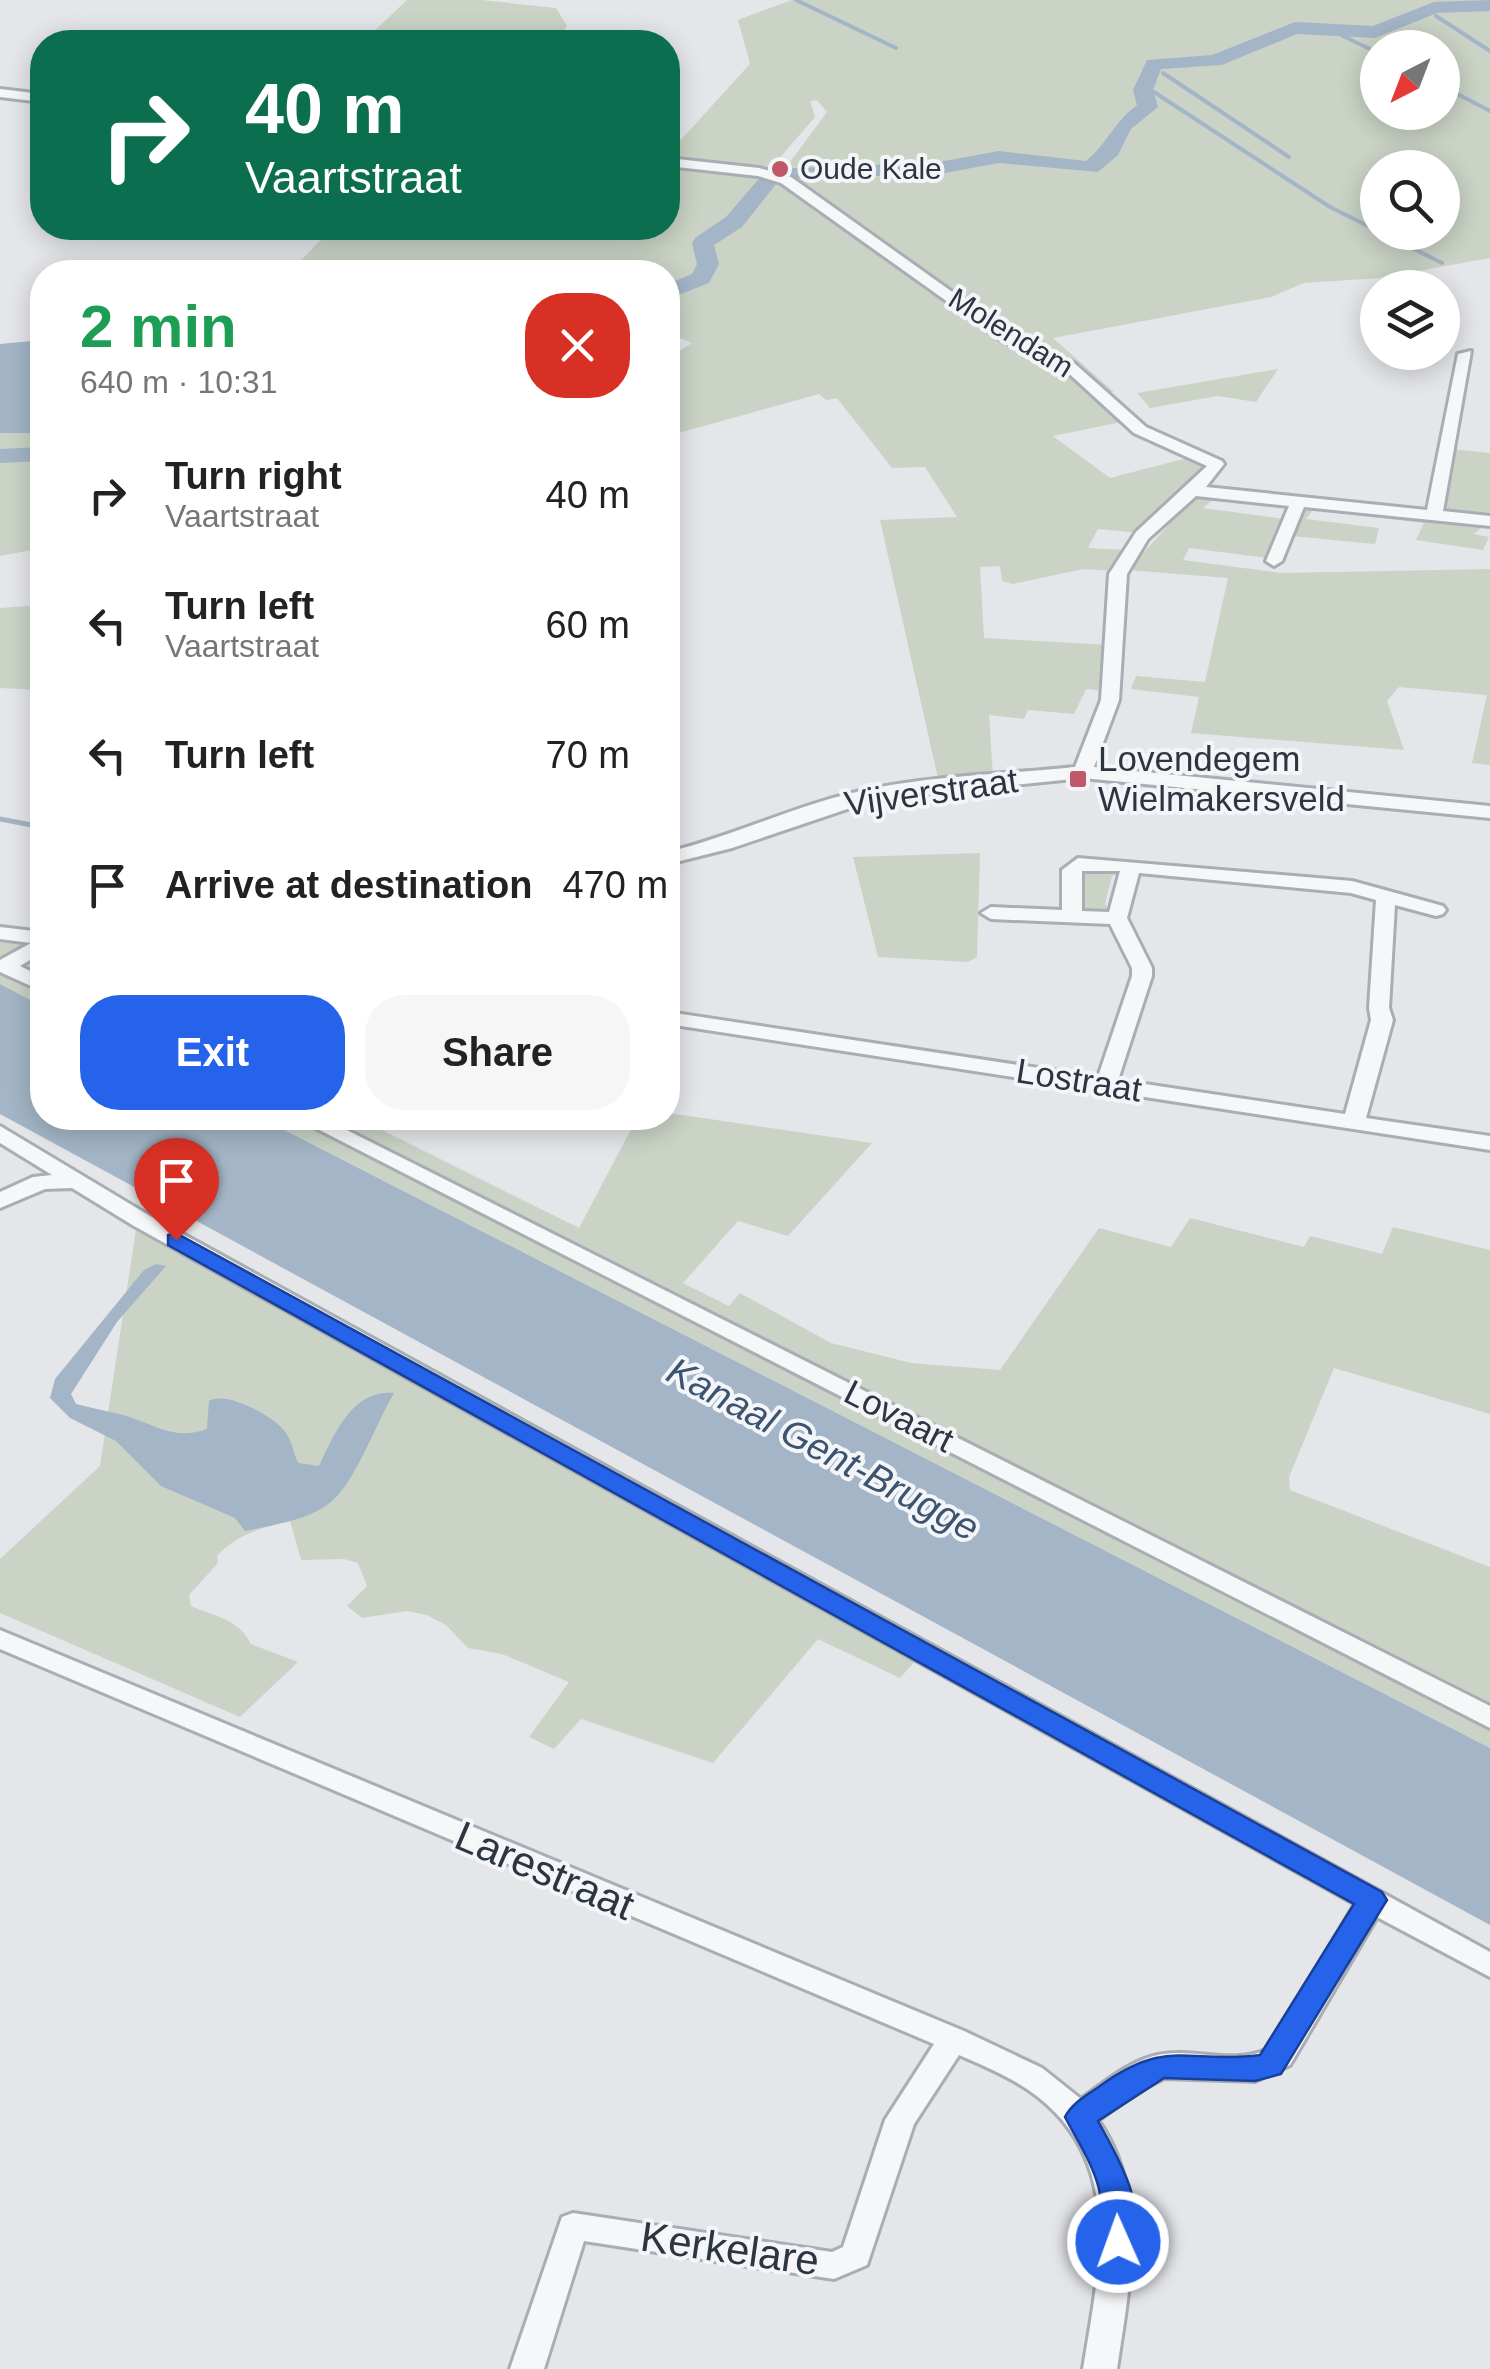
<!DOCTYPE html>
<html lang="en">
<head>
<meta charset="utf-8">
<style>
	body { margin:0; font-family:Helvetica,sans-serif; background:#f6f6f6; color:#222; height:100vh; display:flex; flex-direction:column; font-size:38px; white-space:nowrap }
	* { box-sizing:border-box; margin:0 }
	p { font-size:32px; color:#767676 }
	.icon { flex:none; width:55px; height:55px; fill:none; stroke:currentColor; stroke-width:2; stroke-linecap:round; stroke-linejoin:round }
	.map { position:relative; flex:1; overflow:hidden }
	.side { position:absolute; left:30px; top:260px; width:650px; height:870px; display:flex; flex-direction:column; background:#fff; border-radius:40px; box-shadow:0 5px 25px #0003 }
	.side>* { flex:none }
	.guide { position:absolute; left:30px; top:30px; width:650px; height:210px; border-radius:40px; box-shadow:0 5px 25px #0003; background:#0b6e4f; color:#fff; overflow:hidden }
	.needle { width:65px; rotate:222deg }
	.tools { position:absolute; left:1360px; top:30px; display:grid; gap:20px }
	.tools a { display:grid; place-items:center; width:100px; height:100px; border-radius:50%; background:#fff; box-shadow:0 5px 25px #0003; font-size:50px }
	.pin { position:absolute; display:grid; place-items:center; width:85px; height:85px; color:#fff; margin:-102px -42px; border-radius:50% 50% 50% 0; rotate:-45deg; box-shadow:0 0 10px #0007 }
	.pin .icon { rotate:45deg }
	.me { position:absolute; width:110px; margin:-55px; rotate:358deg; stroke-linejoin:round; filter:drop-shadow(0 0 8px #0008) }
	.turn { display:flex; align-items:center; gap:35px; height:210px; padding:0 50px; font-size:45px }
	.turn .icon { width:130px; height:130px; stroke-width:2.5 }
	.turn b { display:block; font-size:70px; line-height:85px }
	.round { display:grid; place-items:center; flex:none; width:105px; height:105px; border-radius:40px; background:#f6f6f6 }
	.head { display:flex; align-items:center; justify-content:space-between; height:170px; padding:0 50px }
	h1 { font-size:60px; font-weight:700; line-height:75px; color:#1e9e55 }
	.primary-button { display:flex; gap:20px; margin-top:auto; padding:20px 50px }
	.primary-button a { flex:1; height:115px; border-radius:40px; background:#2563eb; color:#fff; font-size:40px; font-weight:700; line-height:115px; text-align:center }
	.primary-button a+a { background:#f6f6f6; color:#222 }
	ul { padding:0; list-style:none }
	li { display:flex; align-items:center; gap:30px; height:130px; padding:0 50px }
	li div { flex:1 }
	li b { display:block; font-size:38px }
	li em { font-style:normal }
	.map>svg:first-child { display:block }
	.green { fill:#cad3c6; fill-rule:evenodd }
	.water { fill:#a3b5c6 }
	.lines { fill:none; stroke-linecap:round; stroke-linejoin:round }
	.stream-far1 { stroke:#a3b5c6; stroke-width:4 }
	.stream { stroke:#a3b5c6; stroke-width:5 }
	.river { fill:#a3b5c6; fill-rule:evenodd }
	.minor-casing { stroke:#a9adb4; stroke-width:6 }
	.minor { fill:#f6f7f9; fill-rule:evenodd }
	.route { fill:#2563eb; stroke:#184099; stroke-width:2.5 }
	.poi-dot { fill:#c05869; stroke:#f3f5f8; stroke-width:4 }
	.labels { text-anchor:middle; stroke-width:8; stroke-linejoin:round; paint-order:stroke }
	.far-poi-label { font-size:30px; fill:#2d3541; stroke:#f3f5f8; text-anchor:start }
	.far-street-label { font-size:30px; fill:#2d3541; stroke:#f3f5f8 }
	.poi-label { font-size:35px; fill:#2d3541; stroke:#f3f5f8; text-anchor:start }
	.street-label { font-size:35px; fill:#2d3541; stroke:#f3f5f8 }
	.water-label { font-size:38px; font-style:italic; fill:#3c5470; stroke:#f3f5f8 }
	.near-street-label { font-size:42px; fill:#2d3541; stroke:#f3f5f8 }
</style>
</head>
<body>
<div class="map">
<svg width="1490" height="2369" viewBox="0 0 1490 2369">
	<rect width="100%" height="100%" fill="#e4e6ea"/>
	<g class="green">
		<path d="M407,0H481L556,8L567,26L556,42H407L370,35Z"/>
		<path d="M792,0H1490V258L1379,278L1304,283L1271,297L1053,338L1114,392H1108L1066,358L1018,338L787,176L804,172L942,169L988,159L1085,166L993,155L928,168L785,169L827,112L817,100L810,101L815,117L770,169L668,160V154L750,64L738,20ZM1378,48H1442V112H1378ZM1378,168H1442V232H1378Z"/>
		<path d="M668,163L764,177L729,221L711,235C743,236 753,191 779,179L1002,337L1065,366L1126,421L1053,436L1110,478L1195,456L1211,465L1139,533L1098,529L1088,548L1125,550L1110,571L1083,569L1013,584L1002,581L1000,566L980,567L984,638L1109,645L1105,691L1086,689L1074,714L1028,710L1024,719L989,715L993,777L939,783L880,520L957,517L925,467L892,468L837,398L826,400L819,394L668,436V358L692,343L668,333V272H290L332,228H668Z"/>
		<path d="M1278,369L1256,402L1218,396L1150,408L1137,393Z"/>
		<path d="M0,433H42V548L0,556Z"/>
		<path d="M1451,449L1490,453V519L1440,508Z"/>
		<path d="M1196,494L1216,497L1203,508L1285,519L1268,558L1189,548L1183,560L1281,573L1490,569V765L1472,763L1487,695L1399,687L1387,701L1404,750L1191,733L1199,697L1131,689L1136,676L1205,682L1228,578L1128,570Z"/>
		<path d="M1307,506L1485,525L1474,534L1489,537L1483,550L1416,540L1424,523L1313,510L1306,519L1379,528L1375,544L1292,536Z"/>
		<path d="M42,605V690L0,688V608Z"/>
		<path d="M980,853L977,957L968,962L878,957L853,857Z"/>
		<path d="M1114,868L1119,873L1112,876L1105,904L1110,912L1080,910L1078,870Z"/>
		<path d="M0,932L42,938V945L30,953L42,960V1006L0,984Z"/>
		<path d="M668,1113L872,1143L788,1236L738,1221L683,1283L729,1306L740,1293L831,1343L911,1363L1000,1370L1099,1228L1171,1247L1190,1218L1304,1247L1310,1236L1382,1254L1393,1227L1490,1250V1414L1334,1368L1289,1477L1290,1490L1490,1567V1748L261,1118H358L579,1228L637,1118H668Z"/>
		<path d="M136,1229L915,1661L900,1678L818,1639L713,1763L581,1719L554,1749L529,1737L569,1682L502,1654L468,1648L446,1625L427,1615L407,1611L362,1618L347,1606L367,1586L358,1563L344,1559L301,1560L290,1521C262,1527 236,1535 217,1556L218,1563L189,1595L191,1606C215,1617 238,1618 251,1644L298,1662L240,1717L0,1613V1559L100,1466Z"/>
	</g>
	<g class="water">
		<path d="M42,340V433H0V344Z"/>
		<path d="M0,984L42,1006V1118H261L1490,1748V1925L0,1114Z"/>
		<path d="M156,1264L166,1266L117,1322L71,1394L76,1404C91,1408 107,1411 123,1415C155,1424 173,1441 207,1429L209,1401C226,1390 276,1417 286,1433C292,1442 294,1454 298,1463L319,1466C334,1435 352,1389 394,1393C376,1423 357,1479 332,1501C311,1520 272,1525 245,1531L235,1518L161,1486L116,1441L70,1418L50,1398L55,1379L144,1270Z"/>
	</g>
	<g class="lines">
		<g class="stream-far1">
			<path d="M796,0L896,48"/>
			<path d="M1436,16L1490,51"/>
			<path d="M1343,36L1378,53"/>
			<path d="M1163,73L1289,157"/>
			<path d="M1442,86L1490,111"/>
			<path d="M1154,92L1330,207L1442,263"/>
		</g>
		<path class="stream" d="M0,819L42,827"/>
		<g class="river">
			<path d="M1490,0V11L1437,13L1375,38L1297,34L1222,65L1161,69L1153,90L1158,107L1131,129L1118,155L1098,172L999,163L939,174L780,179L742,227L714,245L719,264L709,283L668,299V284L692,274L697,264L692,243L695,238L726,217L763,174L774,169L939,162L999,151L1086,161C1108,143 1113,123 1137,105L1133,90L1147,60L1212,55L1295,22L1373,26L1434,2Z"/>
			<path d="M42,447V461L0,463V449Z"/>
		</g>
		<g class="minor-casing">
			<g id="minor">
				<path d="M0,89L42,94V102L0,97Z"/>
				<path d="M668,158L759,168L791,177L1014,336L1074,363L1146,427L1222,461L1224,464L1206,487L1427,510L1458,354L1471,351L1443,511L1490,516V526L1304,507L1282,561L1274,566L1266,561L1289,506L1196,496L1148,539L1127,574L1119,700L1094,767L1490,806V818L1083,778L877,799L732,848L668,864V852C738,835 804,801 875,788C940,775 1009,774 1075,767L1101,700L1109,574L1136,532L1207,466L1134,433L1064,369L1004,342L781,183L758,176L668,166Z"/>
				<path d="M1078,858L1352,881L1443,906L1446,910L1443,914L1436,916L1395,905L1389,1008L1393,1020L1366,1118L1490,1136V1150L668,1024V1012L1098,1077L1132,976V968L1110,924L991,919L981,913L991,907L1062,910V870ZM1082,871H1120L1109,912L1082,911ZM1139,873L1351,893L1376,900L1369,1008L1371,1020L1345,1114L1118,1080L1152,976V968L1127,918Z"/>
				<path d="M0,927L42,932V953L20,966L42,977V991L0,972V960L31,943L0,939Z"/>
				<path d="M296,1118H323L1490,1706V1728Z"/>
				<path d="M0,1126L150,1216L1490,1952V1977L1377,1917L1290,2065L1255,2081L1164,2078L1139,2091L1098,2120C1150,2194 1129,2286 1117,2369H1083C1099,2268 1128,2157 1027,2089C1006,2075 982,2065 959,2055L914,2124L867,2265L834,2279L584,2241L544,2369H510L562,2217L573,2213L832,2252L843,2247L885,2120L934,2044L0,1649V1630L964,2031L1042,2068L1081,2099C1104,2083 1129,2061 1158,2055C1194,2047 1233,2066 1268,2049L1355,1904L134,1226L72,1188L45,1189L0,1208V1192L33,1177L52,1175L0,1143Z"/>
			</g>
		</g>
		<use href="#minor" class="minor"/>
	</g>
	<path class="route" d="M176,1233L1382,1892L1387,1900L1382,1908L1281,2074L1255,2081L1164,2078L1098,2121C1118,2158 1150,2209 1129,2252L1118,2256L1106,2252C1096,2233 1104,2210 1099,2189C1093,2164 1077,2140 1065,2117C1072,2103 1087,2095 1100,2086C1169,2036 1188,2065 1260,2055L1354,1904L168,1245V1235Z"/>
	<g class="poi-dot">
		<circle cx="780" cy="169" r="10"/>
		<rect x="1068" y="769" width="20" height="20" rx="5"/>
	</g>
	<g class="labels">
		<g class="far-poi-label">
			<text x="800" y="179">Oude Kale</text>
		</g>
		<g class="far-street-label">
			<text transform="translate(1011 333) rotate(32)" y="10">Molendam</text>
		</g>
		<g class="poi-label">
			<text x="1098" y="771">Lovendegem<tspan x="1098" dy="40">Wielmakersveld</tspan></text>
		</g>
		<g class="street-label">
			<text transform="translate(931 792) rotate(-8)" y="12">Vijverstraat</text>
			<text transform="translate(1079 1080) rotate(9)" y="12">Lostraat</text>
			<text transform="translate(899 1416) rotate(27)" y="12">Lovaart</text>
		</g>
		<g class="water-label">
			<text transform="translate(823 1449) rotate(28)" y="13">Kanaal Gent-Brugge</text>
		</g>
		<g class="near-street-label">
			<text transform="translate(545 1870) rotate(23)" y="15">Larestraat</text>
			<text transform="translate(730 2248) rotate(8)" y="15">Kerkelare</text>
		</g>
	</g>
</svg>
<div class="tools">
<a><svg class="needle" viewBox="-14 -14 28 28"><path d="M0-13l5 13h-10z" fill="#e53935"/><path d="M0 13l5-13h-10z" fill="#767676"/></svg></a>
<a><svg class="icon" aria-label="search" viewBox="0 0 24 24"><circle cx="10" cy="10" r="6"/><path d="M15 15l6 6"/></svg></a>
<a><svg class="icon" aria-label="layers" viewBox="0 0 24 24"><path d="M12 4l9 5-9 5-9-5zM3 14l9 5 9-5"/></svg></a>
</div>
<div class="pin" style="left:176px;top:1240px;background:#d93025"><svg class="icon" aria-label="arrive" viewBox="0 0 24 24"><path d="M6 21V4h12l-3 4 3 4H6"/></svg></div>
<svg class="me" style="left:1118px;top:2242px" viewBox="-20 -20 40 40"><circle r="17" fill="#2563eb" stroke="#fff" stroke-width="3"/><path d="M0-11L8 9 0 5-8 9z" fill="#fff"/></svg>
<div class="guide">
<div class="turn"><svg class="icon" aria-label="right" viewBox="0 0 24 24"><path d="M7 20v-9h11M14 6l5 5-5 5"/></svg><div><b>40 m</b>Vaartstraat</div></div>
</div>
<section class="side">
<div class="head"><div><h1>2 min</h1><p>640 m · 10:31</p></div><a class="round" style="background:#d93025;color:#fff"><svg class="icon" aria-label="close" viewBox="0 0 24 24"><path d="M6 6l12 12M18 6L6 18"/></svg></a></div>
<ul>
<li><svg class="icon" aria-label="right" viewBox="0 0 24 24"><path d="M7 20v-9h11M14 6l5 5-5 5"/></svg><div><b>Turn right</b><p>Vaartstraat</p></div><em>40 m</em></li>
<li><svg class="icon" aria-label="left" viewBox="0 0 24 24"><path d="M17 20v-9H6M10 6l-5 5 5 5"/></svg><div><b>Turn left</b><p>Vaartstraat</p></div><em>60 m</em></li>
<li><svg class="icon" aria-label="left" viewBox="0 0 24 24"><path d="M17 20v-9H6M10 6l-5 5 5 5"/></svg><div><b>Turn left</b></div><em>70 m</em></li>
<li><svg class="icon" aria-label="arrive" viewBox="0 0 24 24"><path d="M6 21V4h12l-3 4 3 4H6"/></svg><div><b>Arrive at destination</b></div><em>470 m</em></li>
</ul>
<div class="primary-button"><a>Exit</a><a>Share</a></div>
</section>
</div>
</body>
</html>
